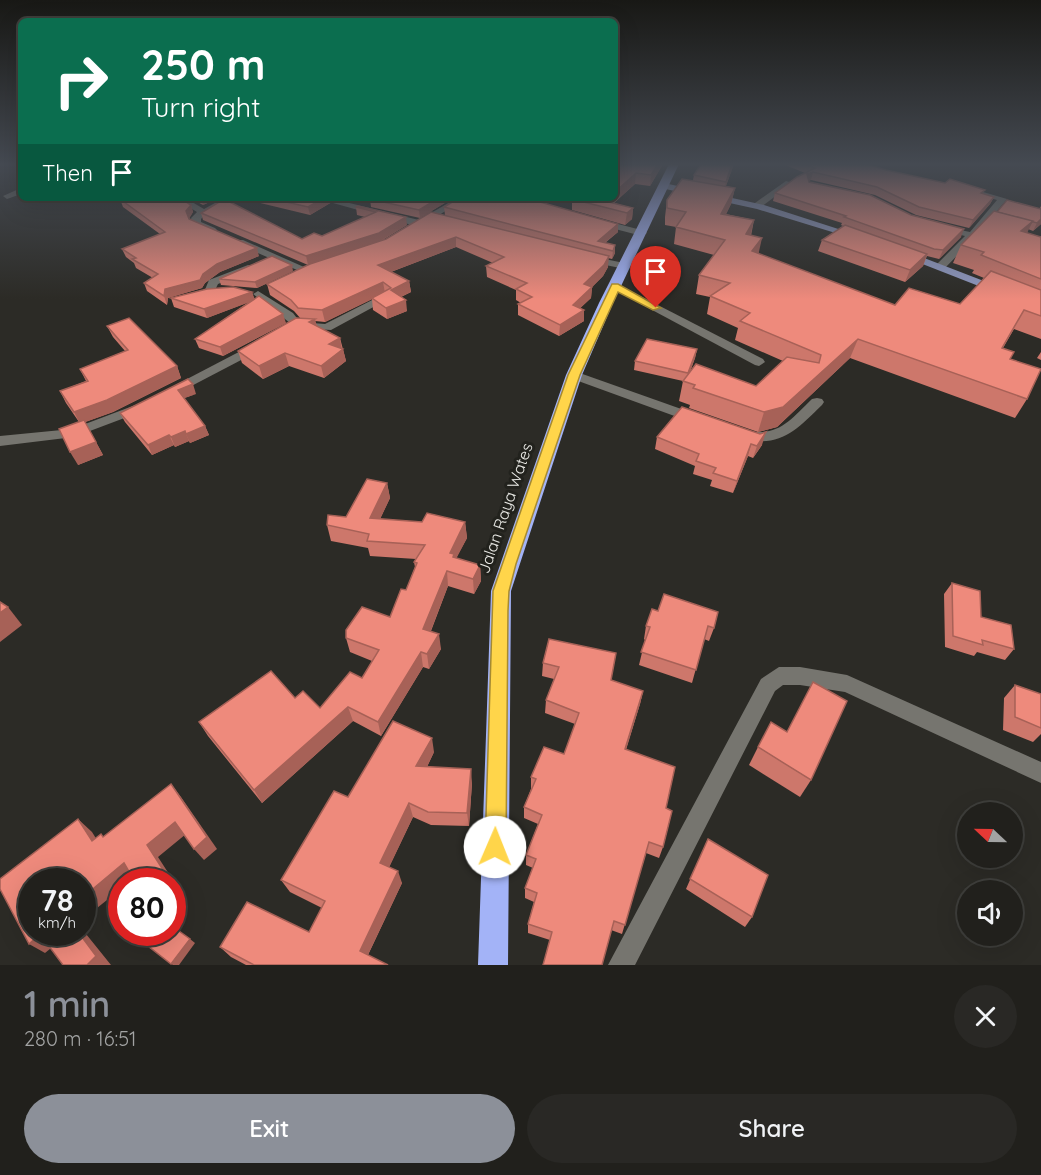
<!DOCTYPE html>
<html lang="en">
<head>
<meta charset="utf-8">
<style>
	body { margin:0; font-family:Quicksand,sans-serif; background:#292825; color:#f1f3f6; height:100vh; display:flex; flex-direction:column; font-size:22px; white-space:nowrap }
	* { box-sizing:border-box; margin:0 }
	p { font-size:20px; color:#a2a3a3 }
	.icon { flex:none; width:33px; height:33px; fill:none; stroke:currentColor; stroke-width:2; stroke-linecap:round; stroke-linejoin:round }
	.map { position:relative; height:965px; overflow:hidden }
	.side { display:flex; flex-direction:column; background:#21201c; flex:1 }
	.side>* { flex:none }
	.hud { position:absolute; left:18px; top:18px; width:600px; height:183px; border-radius:9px; box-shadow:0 6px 24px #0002,0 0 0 2px #3e3e3b; background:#0b6e4f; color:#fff; overflow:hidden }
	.needle { width:39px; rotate:292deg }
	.fabs { position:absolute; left:957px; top:802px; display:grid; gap:12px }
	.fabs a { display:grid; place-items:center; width:66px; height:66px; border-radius:50%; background:#21201c; box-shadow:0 6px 24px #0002,0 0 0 2px #3e3e3b; font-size:30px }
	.speed { position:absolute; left:18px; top:868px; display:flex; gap:12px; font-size:30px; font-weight:700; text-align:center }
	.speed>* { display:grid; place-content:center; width:78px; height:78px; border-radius:50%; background:#21201c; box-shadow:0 6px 24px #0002,0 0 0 2px #3e3e3b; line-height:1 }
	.speed small { font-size:15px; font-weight:400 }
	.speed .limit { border:9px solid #d22; background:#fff; color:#111 }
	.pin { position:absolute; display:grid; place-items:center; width:51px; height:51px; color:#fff; margin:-62px -26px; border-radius:50% 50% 50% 0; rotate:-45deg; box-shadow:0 0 6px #0007 }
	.pin .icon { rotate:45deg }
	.me { position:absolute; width:66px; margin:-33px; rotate:1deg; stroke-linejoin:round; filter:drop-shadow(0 0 4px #0008) }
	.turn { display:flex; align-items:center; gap:21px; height:126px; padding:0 24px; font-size:27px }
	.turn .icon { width:78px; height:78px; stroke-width:2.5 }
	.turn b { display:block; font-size:42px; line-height:51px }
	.then { display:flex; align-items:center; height:57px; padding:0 24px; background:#0003; gap:12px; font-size:22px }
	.round { display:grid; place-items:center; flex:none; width:63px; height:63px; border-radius:32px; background:#292825 }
	.head { display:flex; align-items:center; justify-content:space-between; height:102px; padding:0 24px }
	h1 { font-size:36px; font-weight:600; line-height:45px; color:#8c9099 }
	.action { display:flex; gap:12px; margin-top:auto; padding:12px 24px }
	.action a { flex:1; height:69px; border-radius:36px; background:#8c9099; color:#fff; font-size:24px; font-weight:600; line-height:69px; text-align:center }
	.action a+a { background:#292825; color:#f1f3f6 }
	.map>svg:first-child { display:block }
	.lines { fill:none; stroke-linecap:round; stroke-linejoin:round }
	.minor { fill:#76756f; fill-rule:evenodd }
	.major { fill:#919ac1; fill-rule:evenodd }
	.highway { fill:#a3b3f7; fill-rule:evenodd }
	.wall { fill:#cd776b }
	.shaded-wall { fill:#a76157 }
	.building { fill:#ee8a7c; stroke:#a76157; stroke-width:1.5 }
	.route { fill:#ffd54a; stroke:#a68a30; stroke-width:1.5 }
	.labels { text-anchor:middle; stroke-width:6; stroke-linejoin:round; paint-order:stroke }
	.street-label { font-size:16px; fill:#ebebe7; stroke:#22221d }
</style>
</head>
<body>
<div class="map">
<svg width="1041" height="965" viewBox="0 0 1041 965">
	<rect width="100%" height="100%" fill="#2c2b26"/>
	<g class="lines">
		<g class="minor">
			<path d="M786,181L793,183L761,207H755V203Z"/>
			<path d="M963,186L1007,199L975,237L945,268H937V264L965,236L941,230V226L970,232L997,200L963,190Z"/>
			<path d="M21,188V194L7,199L3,196Z"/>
			<path d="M174,198H185L204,209L224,198H235L207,212L201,219V222L215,228L217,230L212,233L194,226L191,218L197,212Z"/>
			<path d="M457,198H467L419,227L333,203L337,200L419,220Z"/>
			<path d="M599,219L645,231L647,233L642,236L596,224L594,222Z"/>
			<path d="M237,240H243L313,271L304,273L237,244Z"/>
			<path d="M590,256L629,264L630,266L625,269L586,261V257Z"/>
			<path d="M248,265L252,266V270L218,284L213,294L209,295L204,292L209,280Z"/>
			<path d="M615,283L763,359L765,362L759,366L755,365L611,288V284Z"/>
			<path d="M258,291L293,313L300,322L325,324L380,296L384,295L390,298L331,330L298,328L284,336L278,332L290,323L253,294Z"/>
			<path d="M258,342L262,343V349L178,393L173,394L166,390Z"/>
			<path d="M574,371L701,416L703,419L696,423L691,422L570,378L568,375Z"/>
			<path d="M817,398L822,399L824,402L822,405C795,431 780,449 739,438L737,435L744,430C778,438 789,421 812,399Z"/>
			<path d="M138,404L143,405L145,408L143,411L74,437L0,446V436L72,429Z"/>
			<path d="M779,667H800L847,675L1041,762V783L845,692L800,685H783L775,691L635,965H608L761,679Z"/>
		</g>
		<g class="major">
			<path d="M664,183L764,205L860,236L855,239L757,209L661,188V184Z"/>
			<path d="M906,251L1002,288L1003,290L1002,292H994L902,256L901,254Z"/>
		</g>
		<path class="highway" d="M669,164H679L613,303L582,375L511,591L508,965H478L491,591L566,375L599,303Z"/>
	</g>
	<g class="wall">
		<path d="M615,164H663L650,186L635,184L614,203L633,208L632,219L625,225L572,210V199L615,198Z"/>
		<path d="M734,164L726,186L735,188L731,204L726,214L754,220L751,236L759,254L895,305L960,304L984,278L972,273L974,270L953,263L961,245L997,212L1039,209L1041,206V224L1033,231L1028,229L1027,233L1041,237V339L1014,329L1003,348L1010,359L1027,399L1015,418L850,358L777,427L758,432L689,408L690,405L679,401L683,381L634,370L635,361L697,349L695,358L690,372L756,386L783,361L735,340L738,328L707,314L710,297L696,294L699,275L714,255L674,244L676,227L665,225V217L667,200L693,180L694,175Z"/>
		<path d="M783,164H867L886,170L994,197L990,204L969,228L916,215L875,195L811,180L808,181L809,182L911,215L961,237L939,259L927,256L923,266L905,282L818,251L822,240L843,226L841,225L842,223L773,201L775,193L805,173Z"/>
		<path d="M190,198H214V200L203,205Z"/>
		<path d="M239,198H279L289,202L292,201L286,198H331L332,202L310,215Z"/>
		<path d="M371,198H453L420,218L371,207L370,199Z"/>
		<path d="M120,199L191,205L193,212L189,218L259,256L220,272L205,283L202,288L168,298L167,305L147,291L144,283L153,278L136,268L134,263L126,257L122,249L160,234L123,207Z"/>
		<path d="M358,206L407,225L381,241L445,215L444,207L618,232L605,243L615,245V253L612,259L608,258V267L603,276L592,287L591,298L580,308L584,310V321L559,336L518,315V304L521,303L516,300V290L487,277L486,266L493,263L456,247L391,272L409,281L411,292L401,297L407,311L387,319L373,310L372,299L325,322L315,321L317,326L340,338L346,361L324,378L289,366L263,379L242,363L238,351L301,319L294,311L270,295L267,284L362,247L308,265L203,220L201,213L302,239L322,236L365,217L357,215L356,207Z"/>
		<path d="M293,271L257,288L221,285L219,279Z"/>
		<path d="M252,292L254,299L286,323L223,356L199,348L195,339L249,302L207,318L174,307L171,298Z"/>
		<path d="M107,326L177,366L181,378L113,412L85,422L103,455L78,465L79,422L66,403L60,391L86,381L80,369L125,351L113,337Z"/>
		<path d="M1041,352V360L1037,358Z"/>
		<path d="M196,394L184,398L205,426L209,435L190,443L189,441L175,447L174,445L152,455L125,422L120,413Z"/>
		<path d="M657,437L762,445L753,458L748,456L733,493L710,486L712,480L693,474L695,466L655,449Z"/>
		<path d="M387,483L390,498L380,519L422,522H465L467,538L456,558L480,565L481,581L474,594L448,586L431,631L441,649L429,669L423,667L381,736L353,721L262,803L208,736L199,722L295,698L320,708L362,678L372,661L350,652L346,638L390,617L406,590L415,567L414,562L416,559L370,556L368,548L331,541L327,525L346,517Z"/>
		<path d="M952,583L981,617L1014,649L1005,660L977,652L974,656L945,647L944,594Z"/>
		<path d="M652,609L714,628L709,641L704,639L692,683L639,665L645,640L644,639L646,626Z"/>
		<path d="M543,663L611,680L643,691L640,704L626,750L666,808L663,847L659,858L646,853L622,934L611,930L550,940L528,933V924L534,902L525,898V888L533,868L526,865V855L538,824L524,818V807L531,789V777L564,754L575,724L545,713L546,700L554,679L542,676Z"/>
		<path d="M1015,685L1041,694V734L1033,742L1003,730L1004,698Z"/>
		<path d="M758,747L811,780L800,797L749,765Z"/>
		<path d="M434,752L427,767L472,783L469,826L431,825L413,817L389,867L402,883L368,955L388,965H246L231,957L220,947L309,932L322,908L290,892L281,880L348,797Z"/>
		<path d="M708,839L752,917L745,927L686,889Z"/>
	</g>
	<g class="shaded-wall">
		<path d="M658,164H663L650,186L651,175Z"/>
		<path d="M732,164H734L723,193L726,182Z"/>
		<path d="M813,172L811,180L805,182L807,174Z"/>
		<path d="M636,173L635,184L608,208L605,201L608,198H615V192Z"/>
		<path d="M735,188L731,204L718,231L721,214Z"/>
		<path d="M994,197L990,204L969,228L973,220Z"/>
		<path d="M201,198H214V200L203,205Z"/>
		<path d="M324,198H331L332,202L310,215L308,207Z"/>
		<path d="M439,198H453L420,218L419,210Z"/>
		<path d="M191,205L193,212L189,219L186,211Z"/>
		<path d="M633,208L632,219L625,225L627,213Z"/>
		<path d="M406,217L407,225L380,241L308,265L306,256Z"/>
		<path d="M1041,219V224L1033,231L1037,223Z"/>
		<path d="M754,220L750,237L746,234Z"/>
		<path d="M1033,221L1024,239L1021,231Z"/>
		<path d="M618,224V232L599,247L598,241Z"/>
		<path d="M964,229L961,237L939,259L943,250Z"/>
		<path d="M456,237V247L380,276L378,265Z"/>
		<path d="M762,238L758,256L752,251Z"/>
		<path d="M615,245V253L612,259L613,251Z"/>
		<path d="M257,248L259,256L220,272L205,283L202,288L168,298L167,305L164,296L165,289L203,274L217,264Z"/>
		<path d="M927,254L923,266L905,282L910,270Z"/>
		<path d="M609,256L608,267L603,276L592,287L591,298L572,316L573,305L584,284Z"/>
		<path d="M292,265L293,271L257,288L255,282Z"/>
		<path d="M409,281L411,292L392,301L391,290Z"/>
		<path d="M383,282L385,293L325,322L322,310Z"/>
		<path d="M252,292L255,300L207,318L204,309Z"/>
		<path d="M406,300L407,311L387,319L386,308Z"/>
		<path d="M584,310V321L559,336L560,325Z"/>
		<path d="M283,314L286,323L223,356L220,347Z"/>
		<path d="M315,319L318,331L309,322Z"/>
		<path d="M340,338L342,350L343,349L346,361L324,378L321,366L329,344Z"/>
		<path d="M858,339L850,358L777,427L758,432L764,412Z"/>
		<path d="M697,349L695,358L686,382L688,373Z"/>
		<path d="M285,353L289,366L263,379L259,366Z"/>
		<path d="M177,366L181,378L113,412L80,424L74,412Z"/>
		<path d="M193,384L196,394L182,399L178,390Z"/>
		<path d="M205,426L209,435L190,443L186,434Z"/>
		<path d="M185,431L189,441L175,447L171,437Z"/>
		<path d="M766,432L762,445L753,458L757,446Z"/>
		<path d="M169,435L174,445L152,455L148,445Z"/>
		<path d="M96,442L103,455L78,465L70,452Z"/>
		<path d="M751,444L748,456L733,493L737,481Z"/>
		<path d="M387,483L390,498L373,534L370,518Z"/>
		<path d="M465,522L467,538L455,561L450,553Z"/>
		<path d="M480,565L481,581L474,594L473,579Z"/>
		<path d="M447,571L448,586L426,643L423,629Z"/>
		<path d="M8,607L22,625L0,642V613Z"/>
		<path d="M439,634L441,649L429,669L427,654Z"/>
		<path d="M421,652L423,667L381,736L378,722Z"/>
		<path d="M643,691L640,704L622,761L625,749Z"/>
		<path d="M348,707L353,721L262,803L254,790Z"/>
		<path d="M432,738L434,752L420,781L416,766Z"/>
		<path d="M471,769L472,783L469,826L467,813Z"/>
		<path d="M171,784L181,797L217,849L204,860L194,849Z"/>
		<path d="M409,803L413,817L385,876L380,863Z"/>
		<path d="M78,819L92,832L105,853L92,841Z"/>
		<path d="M175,822L186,834L158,857L178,888L172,892V882H160L147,845Z"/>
		<path d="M124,863L137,875L128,882H122V888L82,920V898Z"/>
		<path d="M398,871L402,883L365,961L360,951Z"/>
		<path d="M82,929L111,965H87L79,933H82Z"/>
		<path d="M40,934L56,944L45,953L29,944Z"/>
		<path d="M190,939L195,943L179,965H173L171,964Z"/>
	</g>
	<g class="building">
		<path d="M615,164H658L651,175L636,173L615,192Z"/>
		<path d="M701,164H732L726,182L694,175Z"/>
		<path d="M804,164H867L886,170L945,183L950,179L985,190L981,193L994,197L973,220L919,207L877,187L813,172L807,174L809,182L870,195L911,215L964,229L943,250L934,249L844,217L846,216L775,193L797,177L815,168Z"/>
		<path d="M682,179L735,188L721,214L754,220L746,234L762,238L752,251L895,305L909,288L960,304L991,271L1041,290V316L1024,310L1002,348L1014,352L1010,359L1041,369L1027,399L858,339L783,407L764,412L693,388L695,385L683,381L696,364L756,386L787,357L819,363L821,355L740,321L750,313L710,296L730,283L699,275L725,240L676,227L686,212L667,208V200Z"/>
		<path d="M123,198H180L191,205L186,211L189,219L257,248L217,264L203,274L200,280L165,289L164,296L144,283L158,274L132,259L136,258L122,249L165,232L120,199Z"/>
		<path d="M269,198H279L289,202L297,198H324L308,207Z"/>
		<path d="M371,198H439L419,210L370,199Z"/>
		<path d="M459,198H526L618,224L598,241L615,245L613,251L444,207Z"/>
		<path d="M573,198H608L605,201L633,208L627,213L572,199Z"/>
		<path d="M224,199L302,239L314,233L322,236L376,212L356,207L358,206L406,217L379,233L306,256L201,213Z"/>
		<path d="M1007,200L1041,209V219L1037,223L997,212Z"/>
		<path d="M994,211L1033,221L1021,231L1041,237V279L981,255L984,252L961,245Z"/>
		<path d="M431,212L609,256L604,265L584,284L592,287L573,305L584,310L560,325L518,304L532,297L516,289L527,283L486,266L504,257L456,237L378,265L409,281L391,290L406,300L386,308L372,298L391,288L383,282L322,310L298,308L291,300L267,284L310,264L386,239Z"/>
		<path d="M845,225L927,254L910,270L822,240Z"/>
		<path d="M272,256L292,265L255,282L219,279Z"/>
		<path d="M233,287L252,292L204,309L171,298L207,289Z"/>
		<path d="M259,296L283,314L220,347L195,339Z"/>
		<path d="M129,318L177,366L107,400L74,412L60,391L88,381L80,369L128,350L107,326Z"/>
		<path d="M296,318L315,319L309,322L340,338L329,344L343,349L321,366L285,353L259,366L238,351Z"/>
		<path d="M647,339L697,349L688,373L635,361Z"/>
		<path d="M188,379L193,384L178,390L205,426L186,434L185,431L171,437L169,435L148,445L120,413Z"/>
		<path d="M682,407L760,434L766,432L757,446L751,444L737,481L713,473L716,468L696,461L699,454L657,437Z"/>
		<path d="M84,420L96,442L70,452L59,429Z"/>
		<path d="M367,479L387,483L370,518L422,522L427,513L465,522L450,553L454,554L453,557L480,565L473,579L447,571L423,629L439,634L427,654L421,652L378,722L348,707L254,790L199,722L271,671L295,698L303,691L320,708L350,672L362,678L379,650L346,638V630L362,607L390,617L401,589L406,590L417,563L414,562L425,545L367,541L369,534L327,525L328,515L346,517Z"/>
		<path d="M952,583L980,591L981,617L1011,625L1014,649L982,640L983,645L953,636Z"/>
		<path d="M664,594L718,612L714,628L708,626L696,670L641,652L650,627L646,626L652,609L658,611Z"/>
		<path d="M0,602L8,607L0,613Z"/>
		<path d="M549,639L616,653L611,680L643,691L625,749L675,767L666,808L672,811L663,847L649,842L625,925L614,921L602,965H543L552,932L528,924L537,893L525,888L536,859L526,855L542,815L524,807L536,779L531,777L544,747L564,754L579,713L546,700L559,667L543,663Z"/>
		<path d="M813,682L847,701L811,780L758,747L771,722L787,732Z"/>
		<path d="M1015,685L1041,694V728L1015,717Z"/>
		<path d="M393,721L432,738L416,766L471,769L467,813L428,812L409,803L380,863L398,871L360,951L388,965H254L220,947L247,902L309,932L325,901L281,880L334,791L348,797Z"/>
		<path d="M171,784L207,837L194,849L175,822L147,845L167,876L160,882H135L124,863L82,898V882H32V933H79L96,956L87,965H63L40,934L29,944L0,889V879L78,819L92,841L101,834L103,837Z"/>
		<path d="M708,839L768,875L752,917L690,879Z"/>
		<path d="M172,926L190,939L171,964L143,942L150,933H172Z"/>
	</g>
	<linearGradient id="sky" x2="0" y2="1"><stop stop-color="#181815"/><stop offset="0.55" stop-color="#454a52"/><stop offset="1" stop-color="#454a52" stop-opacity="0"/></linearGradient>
	<rect width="1041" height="299" fill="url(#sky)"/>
	<path class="route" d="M612,284H618L661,308L653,310L618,292L580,375L516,564L509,591L508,611L506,847L503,854L495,857L488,854L485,847L493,591L568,375Z"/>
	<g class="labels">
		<g class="street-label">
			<text transform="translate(505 508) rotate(-71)" y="6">Jalan Raya Wates</text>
		</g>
	</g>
</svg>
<div class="fabs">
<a><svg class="needle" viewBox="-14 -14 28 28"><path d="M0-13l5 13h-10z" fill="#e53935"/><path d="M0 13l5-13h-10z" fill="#a2a3a3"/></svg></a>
<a><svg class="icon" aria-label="sound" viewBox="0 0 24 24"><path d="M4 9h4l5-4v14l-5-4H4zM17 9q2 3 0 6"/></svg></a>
</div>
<div class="speed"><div>78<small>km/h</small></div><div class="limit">80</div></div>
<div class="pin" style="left:656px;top:308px;background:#d93025"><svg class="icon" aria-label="arrive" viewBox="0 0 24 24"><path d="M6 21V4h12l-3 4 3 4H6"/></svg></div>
<svg class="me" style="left:495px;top:847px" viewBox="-20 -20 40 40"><circle r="19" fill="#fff"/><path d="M0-13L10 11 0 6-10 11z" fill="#ffd54a"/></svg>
<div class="hud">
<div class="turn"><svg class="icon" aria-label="right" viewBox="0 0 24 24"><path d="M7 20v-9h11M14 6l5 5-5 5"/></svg><div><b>250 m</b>Turn right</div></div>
<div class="then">Then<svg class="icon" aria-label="arrive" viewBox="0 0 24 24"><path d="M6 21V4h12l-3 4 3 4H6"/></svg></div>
</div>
</div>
<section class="side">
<div class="head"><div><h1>1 min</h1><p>280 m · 16:51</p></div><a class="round"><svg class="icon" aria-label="close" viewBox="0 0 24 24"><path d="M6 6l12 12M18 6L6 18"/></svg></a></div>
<div class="action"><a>Exit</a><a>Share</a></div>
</section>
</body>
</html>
